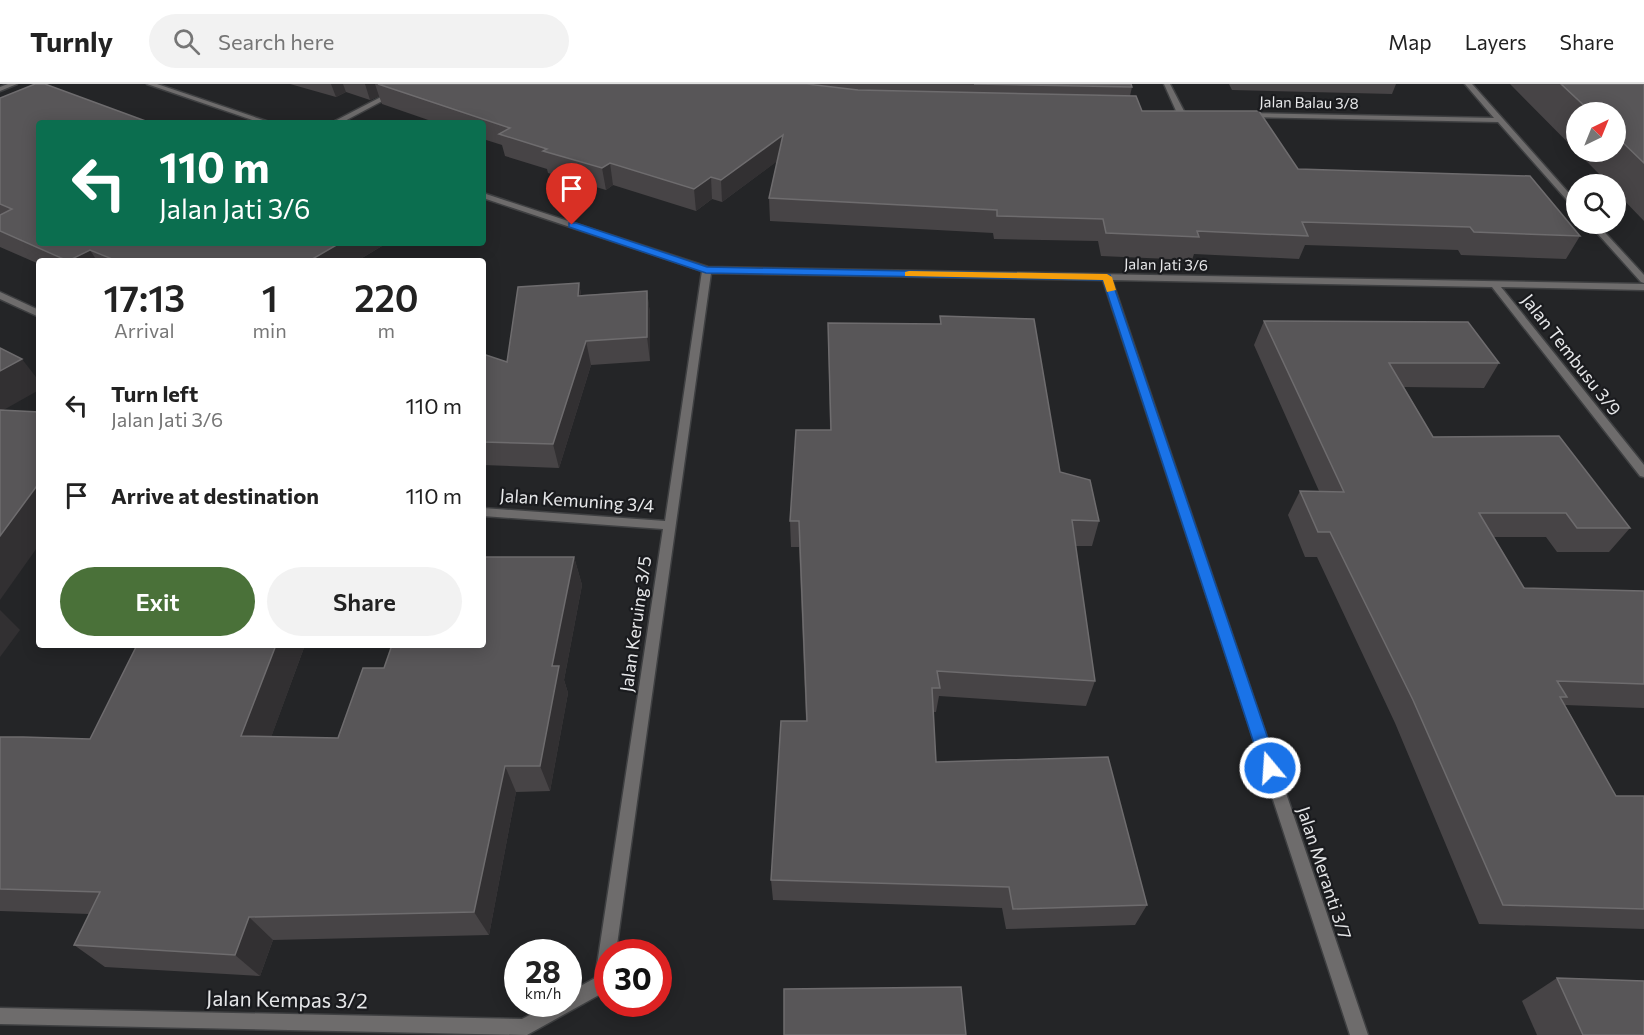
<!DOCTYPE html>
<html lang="en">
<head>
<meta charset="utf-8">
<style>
	body { margin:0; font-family:Commissioner,sans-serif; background:#f2f2f2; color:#222; height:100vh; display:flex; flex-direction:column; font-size:22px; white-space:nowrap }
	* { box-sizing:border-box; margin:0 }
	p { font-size:20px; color:#767676 }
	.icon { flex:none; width:33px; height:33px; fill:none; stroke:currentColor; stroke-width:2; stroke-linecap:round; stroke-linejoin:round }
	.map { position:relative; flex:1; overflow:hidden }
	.sheet { position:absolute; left:36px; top:174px; width:450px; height:390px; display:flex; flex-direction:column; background:#fff; border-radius:6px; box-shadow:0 3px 15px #0003 }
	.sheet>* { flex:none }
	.top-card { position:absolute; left:36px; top:36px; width:450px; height:126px; border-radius:6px; box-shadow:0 3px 15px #0003; background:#0b6e4f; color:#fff; overflow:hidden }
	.needle { width:39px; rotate:43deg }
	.tools { position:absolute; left:1566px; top:18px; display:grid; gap:12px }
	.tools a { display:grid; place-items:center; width:60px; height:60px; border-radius:50%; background:#fff; box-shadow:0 3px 15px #0003; font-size:30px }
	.speed { position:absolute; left:504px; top:855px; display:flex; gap:12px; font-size:30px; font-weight:700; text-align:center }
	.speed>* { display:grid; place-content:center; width:78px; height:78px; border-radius:50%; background:#fff; box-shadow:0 3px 15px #0003; line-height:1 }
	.speed small { font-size:15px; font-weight:400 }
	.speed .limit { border:9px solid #d22; background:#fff; color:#111 }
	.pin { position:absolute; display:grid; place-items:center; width:51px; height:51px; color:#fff; margin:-62px -26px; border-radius:50% 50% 50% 0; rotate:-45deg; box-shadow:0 0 6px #0007 }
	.pin .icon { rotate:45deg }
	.me { position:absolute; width:66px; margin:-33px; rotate:342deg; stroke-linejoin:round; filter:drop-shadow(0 0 4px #0008) }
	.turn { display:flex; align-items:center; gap:21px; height:126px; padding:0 24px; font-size:27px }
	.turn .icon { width:78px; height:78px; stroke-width:2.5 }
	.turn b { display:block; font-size:42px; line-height:51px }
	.eta { display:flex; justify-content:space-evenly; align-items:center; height:102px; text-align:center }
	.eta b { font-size:36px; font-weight:600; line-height:42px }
	.cta { display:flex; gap:12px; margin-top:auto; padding:12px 24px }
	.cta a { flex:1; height:69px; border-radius:36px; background:#4a7139; color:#fff; font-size:24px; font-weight:600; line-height:69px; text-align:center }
	.cta a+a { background:#f2f2f2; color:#222 }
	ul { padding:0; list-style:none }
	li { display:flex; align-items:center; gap:18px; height:90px; padding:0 24px }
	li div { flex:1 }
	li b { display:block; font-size:22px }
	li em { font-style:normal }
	header { display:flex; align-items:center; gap:36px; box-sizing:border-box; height:84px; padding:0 30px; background:#fff; border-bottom:2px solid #e0e0e0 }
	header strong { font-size:28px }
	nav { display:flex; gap:33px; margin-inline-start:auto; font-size:21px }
	.search { width:420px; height:54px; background:#f2f2f2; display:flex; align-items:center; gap:15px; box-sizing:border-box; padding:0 21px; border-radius:33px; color:#767676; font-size:22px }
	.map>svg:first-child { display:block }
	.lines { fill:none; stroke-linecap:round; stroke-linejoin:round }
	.street-casing { stroke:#3f4042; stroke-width:3 }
	.street { fill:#6e6c6c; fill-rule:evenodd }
	.wall { fill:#474446; fill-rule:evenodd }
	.shaded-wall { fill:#323032 }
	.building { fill:#585658; stroke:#6e6c6e; stroke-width:1.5 }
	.route { fill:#1a73e8; stroke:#114b97; stroke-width:1.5 }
	.slow { fill:#f59e0b }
	.labels { text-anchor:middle; stroke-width:4.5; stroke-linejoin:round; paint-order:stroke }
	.far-street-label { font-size:15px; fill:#e6e7e9; stroke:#1a1b1e }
	.street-label { font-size:18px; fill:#e6e7e9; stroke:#1a1b1e }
	.near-street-label { font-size:21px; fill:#e6e7e9; stroke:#1a1b1e }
</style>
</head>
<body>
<header>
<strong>Turnly</strong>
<div class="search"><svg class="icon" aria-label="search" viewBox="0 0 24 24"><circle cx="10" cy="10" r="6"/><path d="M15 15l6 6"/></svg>Search here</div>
<nav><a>Map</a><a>Layers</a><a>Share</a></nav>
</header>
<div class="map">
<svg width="1644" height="951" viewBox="0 0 1644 951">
	<rect width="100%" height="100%" fill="#242527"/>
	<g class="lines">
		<g class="street-casing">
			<g id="street">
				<path d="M8,0H17L0,7V3Z"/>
				<path d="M147,0H157L272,39H261Z"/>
				<path d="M406,0H414L341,39H331Z"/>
				<path d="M1164,0H1170L1185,29L1184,31L1177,29Z"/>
				<path d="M1465,0H1472L1576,117V123H1573L1498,38L1248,33L1244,31L1248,29L1494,34Z"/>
				<path d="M483,109L708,183L1644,200V206L1501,203L1644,381V393L1640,392L1492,203L1112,196L1368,951H1350L1103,196L711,189L616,868H608V906L527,951L0,940V924L522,935L551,920H568V909L595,894L663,445L483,432V424L665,437L702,187L483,114Z"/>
				<path d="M1589,140H1597L1644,191V199L1641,198Z"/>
				<path d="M0,208L39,226V233L0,215Z"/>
			</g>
		</g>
		<use href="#street" class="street"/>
	</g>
	<g class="wall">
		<path d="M290,0H1131L1132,3L1130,12L1142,27L1298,85L1580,152L1566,175L1461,171L1458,166L1305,161L1299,175L1194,170L1192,176L1101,172L1098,157L994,155L993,149L770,137L769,114L777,77L722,118L712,115L696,127L613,101L606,106L548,89L547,85L505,72L502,61L483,55V39H437L382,20L379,12L370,16L346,8L336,13Z"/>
		<path d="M1229,0H1396L1392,10L1232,6Z"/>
		<path d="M1510,0H1644V137L1616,108V100H1609ZM1576,28H1616V68H1576Z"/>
		<path d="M0,14L39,159H387L357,177H39V180L0,163Z"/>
		<path d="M579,199L581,211L647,207L650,230V277L591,281L559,384L483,381V270L507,278Z"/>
		<path d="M940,232L1060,388L1099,437L1092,462H1076L1095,597L1086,622L939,612L936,628H933L936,678L1147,821L1135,841L1006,845L1002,824L773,816L771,796L806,637L799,463H791L790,437L830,346L828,239L940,240Z"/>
		<path d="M1264,237L1499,279L1484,304L1404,303L1433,353L1630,444L1609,468H1557L1546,453H1494L1524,504L1644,507V624L1565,621L1616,712H1644V845L1479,840L1395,639L1317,473H1305L1288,431L1300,407H1319L1254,261Z"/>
		<path d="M574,473L582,501L564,596L568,609L550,707L516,708L489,851L273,856L260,892L105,883L74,861L89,830L0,827V653L90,655L305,561L271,653L338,654L384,584Z"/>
		<path d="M1557,894L1644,951H1537L1522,917Z"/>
	</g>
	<g class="shaded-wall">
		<path d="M331,0H343L346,8L336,13Z"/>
		<path d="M365,0H375L379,12L370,16Z"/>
		<path d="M783,51V73L722,118L721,96Z"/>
		<path d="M610,79L613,101L606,106L602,84Z"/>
		<path d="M711,93L712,115L696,127L694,105Z"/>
		<path d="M340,159H387L357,177H309Z"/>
		<path d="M90,166L97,177H69Z"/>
		<path d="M579,199L583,222L578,212Z"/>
		<path d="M647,207L650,230V277L647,253Z"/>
		<path d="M586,257L591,281L559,384L553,360Z"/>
		<path d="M22,275L39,297V306L0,328V287Z"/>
		<path d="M39,399V461L0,516V452Z"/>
		<path d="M574,473L582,501L564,596L568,609L550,707L540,682L552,582Z"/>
		<path d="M0,526L20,546L0,573Z"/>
		<path d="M276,561H305L262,678L241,652Z"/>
		<path d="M505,682L516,708L489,851L474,828Z"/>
		<path d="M249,833L273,856L260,892L235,871Z"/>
	</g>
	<g class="building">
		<path d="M35,0H45L151,39H39V159H340L309,177H117L90,166L68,177L0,147V131L12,125L0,120V14Z"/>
		<path d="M378,0H807L858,6L1136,12L1142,27H1259L1298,85L1530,92L1580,152L1474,148L1470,143L1302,138L1308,152L1197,147L1199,153L1106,149L1103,135L997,132V126L769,114L783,51L721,96L711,93L694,105L610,79L602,84L543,67L547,65L499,50L510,44Z"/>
		<path d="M974,0H1131L1132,3Z"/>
		<path d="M1561,0H1644V79L1616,52V28H1591Z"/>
		<path d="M579,199L578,212L647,207V253L586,257L553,360L483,358V270L507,278L518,203Z"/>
		<path d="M940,232L1034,235L1060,388L1090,396L1099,437L1072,436L1095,597L937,587L940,604H932L936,678L1108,673L1147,821L1013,825L1009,803L771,796L781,637H807L799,437H790L796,346H831L828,239L941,240Z"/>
		<path d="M1264,237L1468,238L1499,279H1389L1433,353L1559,352L1630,444H1577L1566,429H1479L1524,504L1644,507V600L1557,597L1567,613H1560L1616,712H1644V825L1503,821L1413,616L1330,448H1318L1300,407L1344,408Z"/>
		<path d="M0,264L22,275L0,287Z"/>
		<path d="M0,326L39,328V399L0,452Z"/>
		<path d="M483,473H574L552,582H559L540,682H505L474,828L249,833L235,871L74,861L100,808L0,805V653H23L90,655L137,561H276L241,652L338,654L363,584H384L392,561H483Z"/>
		<path d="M1557,894L1644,897V951H1583Z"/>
		<path d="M961,903L966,951H784V905Z"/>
	</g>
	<path class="route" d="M569,139H576L707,183L1110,191L1278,684L1276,689L1270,691L1264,689L1262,684L1103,196L706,189L569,143Z"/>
	<path class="slow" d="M909,187L1107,190L1112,193L1116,206L1107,208L1103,196L905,192V188Z"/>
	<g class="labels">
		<g class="far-street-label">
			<text transform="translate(1309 19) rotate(1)" y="5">Jalan Balau 3/8</text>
			<text transform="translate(1166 181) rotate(1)" y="5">Jalan Jati 3/6</text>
		</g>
		<g class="street-label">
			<text transform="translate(1571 271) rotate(52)" y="6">Jalan Tembusu 3/9</text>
			<text transform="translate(577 417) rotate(4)" y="6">Jalan Kemuning 3/4</text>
			<text transform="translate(636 540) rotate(-82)" y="6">Jalan Keruing 3/5</text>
			<text transform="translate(1324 789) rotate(72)" y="6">Jalan Meranti 3/7</text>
		</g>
		<g class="near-street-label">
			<text transform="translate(287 916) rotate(1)" y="7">Jalan Kempas 3/2</text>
		</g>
	</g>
</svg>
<div class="tools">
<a><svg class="needle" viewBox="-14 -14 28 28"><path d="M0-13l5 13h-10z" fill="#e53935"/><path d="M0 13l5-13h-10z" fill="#767676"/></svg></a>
<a><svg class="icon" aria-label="search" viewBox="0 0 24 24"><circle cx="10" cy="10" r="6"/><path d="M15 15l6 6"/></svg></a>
</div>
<div class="speed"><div>28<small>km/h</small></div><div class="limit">30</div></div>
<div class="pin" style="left:572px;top:141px;background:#d93025"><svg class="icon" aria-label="arrive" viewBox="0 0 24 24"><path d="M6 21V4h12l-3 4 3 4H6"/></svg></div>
<svg class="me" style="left:1270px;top:684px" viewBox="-20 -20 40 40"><circle r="17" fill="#1a73e8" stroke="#fff" stroke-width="3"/><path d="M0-11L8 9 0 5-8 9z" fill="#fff"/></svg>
<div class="top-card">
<div class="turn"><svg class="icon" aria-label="left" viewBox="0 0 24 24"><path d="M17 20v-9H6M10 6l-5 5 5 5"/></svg><div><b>110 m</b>Jalan Jati 3/6</div></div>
</div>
<section class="sheet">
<div class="eta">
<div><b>17:13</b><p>Arrival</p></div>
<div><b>1</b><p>min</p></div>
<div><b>220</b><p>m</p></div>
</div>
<ul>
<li><svg class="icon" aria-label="left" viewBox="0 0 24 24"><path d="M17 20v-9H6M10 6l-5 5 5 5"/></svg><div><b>Turn left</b><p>Jalan Jati 3/6</p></div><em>110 m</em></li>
<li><svg class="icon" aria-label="arrive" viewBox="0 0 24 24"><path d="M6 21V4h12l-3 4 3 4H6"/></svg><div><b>Arrive at destination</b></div><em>110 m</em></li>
</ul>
<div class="cta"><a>Exit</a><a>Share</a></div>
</section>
</div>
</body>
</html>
